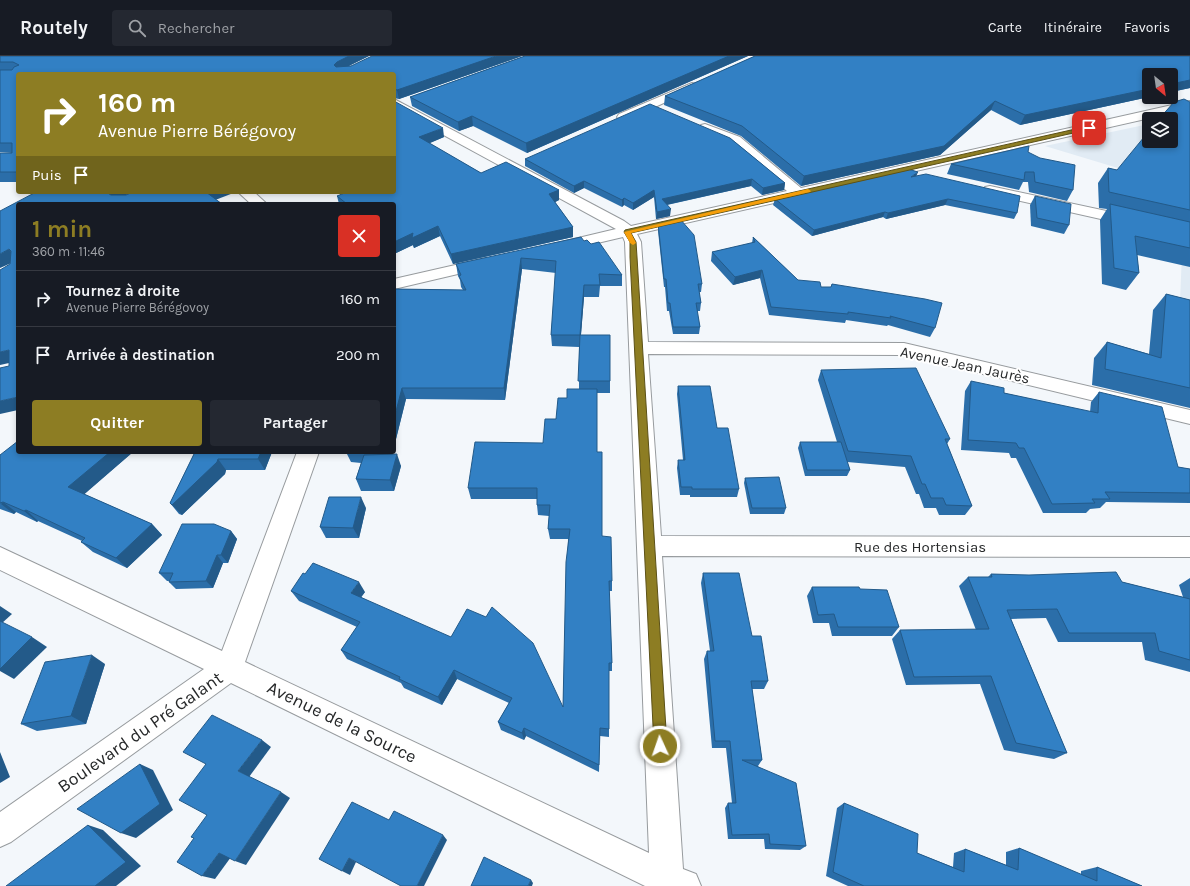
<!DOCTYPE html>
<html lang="fr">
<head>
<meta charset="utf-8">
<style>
	body { margin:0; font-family:Karla,sans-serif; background:#242831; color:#f1f3f6; height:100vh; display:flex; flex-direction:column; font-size:15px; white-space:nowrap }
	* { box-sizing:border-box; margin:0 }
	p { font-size:13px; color:#9ea1a6 }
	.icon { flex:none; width:22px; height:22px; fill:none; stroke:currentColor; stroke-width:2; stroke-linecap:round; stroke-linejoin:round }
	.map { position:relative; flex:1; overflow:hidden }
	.panel { position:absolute; left:16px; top:146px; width:380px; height:252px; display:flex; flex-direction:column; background:#171b24; border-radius:4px; box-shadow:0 2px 6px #0003 }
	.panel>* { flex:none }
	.top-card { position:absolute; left:16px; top:16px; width:380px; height:122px; border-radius:4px; box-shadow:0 2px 6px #0003; background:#8d7d23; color:#fff; overflow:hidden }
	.needle { width:26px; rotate:151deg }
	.controls { position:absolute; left:1142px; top:12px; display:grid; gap:8px }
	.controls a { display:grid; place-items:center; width:36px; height:36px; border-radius:4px; background:#171b24; box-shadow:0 2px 6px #0003; font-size:20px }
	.pin { position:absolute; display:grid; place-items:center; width:34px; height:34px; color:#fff; margin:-17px; border-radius:8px; box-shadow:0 2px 6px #0006 }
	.me { position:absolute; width:44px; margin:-22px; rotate:357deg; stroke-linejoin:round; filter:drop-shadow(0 0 3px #0008) }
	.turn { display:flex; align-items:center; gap:14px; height:84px; padding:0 16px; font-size:18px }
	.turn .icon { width:52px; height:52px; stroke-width:2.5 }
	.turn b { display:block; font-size:28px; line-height:34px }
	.then { display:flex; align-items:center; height:38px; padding:0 16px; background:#0003; gap:8px; font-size:15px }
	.round { display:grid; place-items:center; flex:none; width:42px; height:42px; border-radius:4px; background:#242831 }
	.head { display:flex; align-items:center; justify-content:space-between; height:68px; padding:0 16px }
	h1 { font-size:24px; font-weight:700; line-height:30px; color:#8d7d23 }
	.action { display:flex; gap:8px; margin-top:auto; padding:8px 16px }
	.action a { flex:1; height:46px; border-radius:4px; background:#8d7d23; color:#fff; font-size:16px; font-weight:700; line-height:46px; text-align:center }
	.action a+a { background:#242831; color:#f1f3f6 }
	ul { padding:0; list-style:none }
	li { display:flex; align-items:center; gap:12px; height:56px; padding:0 16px; border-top:1px solid #363941 }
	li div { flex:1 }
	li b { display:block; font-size:15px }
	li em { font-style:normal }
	header { display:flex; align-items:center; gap:24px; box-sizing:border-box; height:56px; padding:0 20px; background:#171b24; border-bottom:1px solid #363941 }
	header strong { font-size:19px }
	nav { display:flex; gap:22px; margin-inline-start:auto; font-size:14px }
	.search { width:280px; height:36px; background:#242831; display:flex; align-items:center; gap:10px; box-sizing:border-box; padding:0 14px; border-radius:4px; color:#9ea1a6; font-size:15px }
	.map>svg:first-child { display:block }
	.built { fill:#e1ebf4 }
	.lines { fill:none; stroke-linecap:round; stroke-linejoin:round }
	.minor-casing { stroke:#979b9e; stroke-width:2 }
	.minor { fill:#fff; fill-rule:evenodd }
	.wall { fill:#2b6ea9 }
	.shaded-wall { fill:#235a89 }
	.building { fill:#3280c4; stroke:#235a89 }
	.route { fill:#8d7d23; stroke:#5c5117 }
	.slow { fill:#f59e0b }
	.labels { text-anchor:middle; stroke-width:4; stroke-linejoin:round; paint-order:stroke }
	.street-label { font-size:15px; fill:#262829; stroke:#fff }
	.near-street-label { font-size:18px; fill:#262829; stroke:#fff }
</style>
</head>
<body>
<header>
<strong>Routely</strong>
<div class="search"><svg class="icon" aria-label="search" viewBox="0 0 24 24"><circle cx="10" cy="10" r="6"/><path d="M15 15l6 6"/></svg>Rechercher</div>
<nav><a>Carte</a><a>Itinéraire</a><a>Favoris</a></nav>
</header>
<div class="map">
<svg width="1190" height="830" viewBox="0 0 1190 830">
	<rect width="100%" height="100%" fill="#f3f7fb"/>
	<g class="built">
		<path d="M1149,68V85H1171L1184,132L1045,90Z"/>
		<path d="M1182,198L1190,200V352L1176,339Z"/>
	</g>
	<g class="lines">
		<g class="minor-casing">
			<g id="minor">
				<path d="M692,27L696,28L698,30L696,32L627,64H619L617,61L619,58Z"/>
				<path d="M394,43L624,165L631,170L787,135L730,87L701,75L699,72L701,69L705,68L740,81L801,132L1190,45V53L637,178L641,186L648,286L904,287L1190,354V368L904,299L648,298L661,480L1190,481V501L662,500L683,813L696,818L701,830H645L231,627L11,786L0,791V756L204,613L0,514V491L222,595L297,396H319L245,606L649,797L625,186L623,181L559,196L553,194L551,191L553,188L616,173L394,52Z"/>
				<path d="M990,130L1190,173V183L985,137L983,134L985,131Z"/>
				<path d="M238,136H254L267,148H251Z"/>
				<path d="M486,202L492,204L494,207L492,210L394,233V223Z"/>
			</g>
		</g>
		<use href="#minor" class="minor"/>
	</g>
	<g class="wall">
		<path d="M0,0H369L348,10L522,0L399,43L394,42V18H18V126H0V97H12L0,96Z"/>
		<path d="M525,0H748L527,97L473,70L459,75L412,50L410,41Z"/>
		<path d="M755,0H1190V32L1171,36V19H1149V41L1020,69L991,54L940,99L801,130L741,80L664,49L665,40Z"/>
		<path d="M394,45L444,81L429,87L481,117L559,134V144L555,146L573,171V181L453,208L440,180L414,192L413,189L394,198V148H339L337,140L394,136Z"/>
		<path d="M1190,46V211L1137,199L1139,217L1126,234L1102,228L1100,164L1107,153L1099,152L1098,127L1108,112L1117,114Z"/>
		<path d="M730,82L785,127L784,134L762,139L751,130L667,149L670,160L656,163L654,141L633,154L624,149L622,151L584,132L574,137L525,110V103Z"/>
		<path d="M1028,96L1073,134L1067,145L1029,136L1028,126H1023L1019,134L947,118L951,108Z"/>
		<path d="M916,120L1017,157L1014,163L945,149L886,163L883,161L812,180L773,149L775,143Z"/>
		<path d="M1035,140L1069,169L1064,178L1031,170L1030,149Z"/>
		<path d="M658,167L702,228L701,236H699L701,247L700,255H697L700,271L699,278H673L669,255H667L665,231H664L658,175Z"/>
		<path d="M753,181L798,224L821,231H831L832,228L935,272L930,281L888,269L887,270L846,264L845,267L769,259L760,222L733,229L711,205L712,196L752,187Z"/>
		<path d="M584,185L591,188L622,219V230H600L599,241H584L581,279H610V337H597V396L602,480L612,525V535H609L612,607V615H609V681L600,680L599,716L526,680L524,684L501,674L498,666L509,647L457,623L442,649L404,632L401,627L347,603L341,594L357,571L299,545L291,535L365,536L361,541L563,651L568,483H550L548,473L549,460L538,459L537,449V443H471L468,432L543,387L567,342L579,333V291L552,290L551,279L556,217L522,213L505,344L406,343L394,391V233L463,234L461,231L460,224L458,220L456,208Z"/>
		<path d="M1166,238L1190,244V352L1092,329L1094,302L1107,286L1149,298L1153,254Z"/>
		<path d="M821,314L950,383L947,388L972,450L965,459H939L936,452H924L919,438H916L905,411L847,406L850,414L847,420H805L798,392L800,386H837L818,324Z"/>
		<path d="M971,325L1004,337L1090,356L1091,346L1099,336L1178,411L1190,413V447L1106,446L1100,452L1090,453L1086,457H1043L1016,402H1011L1009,397L961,394L965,335Z"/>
		<path d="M678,330L717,372L739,433L737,441H690V439H680L677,412L678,404H683L677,338Z"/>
		<path d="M18,396H133L84,438L152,468L162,479L127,512L93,496L81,486L82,485L38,465L37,466L16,456L14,458L0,453V399Z"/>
		<path d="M195,396H272L265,414H226L225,418L182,459L179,458L170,447Z"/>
		<path d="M346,396H393L392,398L401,410L394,435H361L356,423L361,407L351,406Z"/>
		<path d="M745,422L786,452L784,458H750L744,427Z"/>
		<path d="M366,452L359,482H326L320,471Z"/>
		<path d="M231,475L237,483L228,507H223L213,532L176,533L169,526V525H167L159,517Z"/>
		<path d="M703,517L752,580L768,625L764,633H752L762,704L758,710L806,790L800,794L765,793L764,783H728L725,752L728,747H732L726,692H712L704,603L707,595H710L701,527Z"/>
		<path d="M991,518L1122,526L1183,541L1179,529L1190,522V616L1145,604L1142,586H1058L1046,562L1011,563L1067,697L1054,703L1004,694L980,628L906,629L892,583L900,574H976L959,530L968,521H988Z"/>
		<path d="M812,531L860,533L899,571L892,580H832L829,567H813L807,540Z"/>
		<path d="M105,608L86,668L37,675L21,668Z"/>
		<path d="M844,747L917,797L953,811L954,797L965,793L1006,809V796L1019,792L1081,819V815L1097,811L1142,830H848L826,820L837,752Z"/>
	</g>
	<g class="shaded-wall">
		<path d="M349,0H369L339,15L334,9L337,6Z"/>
		<path d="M496,0H522L399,43L397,34Z"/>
		<path d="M729,0H748L527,97L526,87Z"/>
		<path d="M1190,24V32L1171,36V28Z"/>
		<path d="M1149,33V41L1020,69L1025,59Z"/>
		<path d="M995,45L991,54L940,99L801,130L804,120Z"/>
		<path d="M472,60L473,70L459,75L458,66Z"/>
		<path d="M443,72L444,81L421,91L419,81Z"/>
		<path d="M918,116L916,121H911Z"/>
		<path d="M752,123L751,130L661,150L662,143Z"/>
		<path d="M584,125V132L574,137V130Z"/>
		<path d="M785,127L784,134L762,139L763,132Z"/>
		<path d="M559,134V144L550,149L549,138Z"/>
		<path d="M654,134V141L633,154V147Z"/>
		<path d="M111,136H131L118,144L109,138Z"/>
		<path d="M206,136H236L210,146Z"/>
		<path d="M624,142V149L622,151V144Z"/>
		<path d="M948,143L945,149L886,163L888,157Z"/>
		<path d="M671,153L670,160L656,163L657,156Z"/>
		<path d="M885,156L883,161L812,180L814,174Z"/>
		<path d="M438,170L440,180L414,192L413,189L394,198V186L413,177Z"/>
		<path d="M573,171V181L453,208L451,198Z"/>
		<path d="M9,193L18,204L0,212V198Z"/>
		<path d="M521,202L522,213L505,344L504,332Z"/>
		<path d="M762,214L760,222L733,229L735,221Z"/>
		<path d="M584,229V241L580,290V279Z"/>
		<path d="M9,294L18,305L0,309V296Z"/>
		<path d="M402,332L406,343L394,391V363Z"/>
		<path d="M18,341V354L0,358V345Z"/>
		<path d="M110,396H133L80,442L68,431Z"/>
		<path d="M261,396H272L265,414L258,403Z"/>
		<path d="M386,396H393L390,407Z"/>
		<path d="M397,398L401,410L394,435L390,424Z"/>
		<path d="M218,403L226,414L225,418L182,459L172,449Z"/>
		<path d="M361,441L366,452L359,482L353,472Z"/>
		<path d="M3,446L16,456L14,458L1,448Z"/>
		<path d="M26,454L38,465L37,466L24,455Z"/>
		<path d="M152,468L162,479L127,512L116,502Z"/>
		<path d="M231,475L237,483L228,507L221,499Z"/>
		<path d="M217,499L223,507L213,532L206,525Z"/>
		<path d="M359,526L365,536L357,547L351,537Z"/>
		<path d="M0,550L12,558L1,568L0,567Z"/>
		<path d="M32,581L47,591L14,623L0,615V613Z"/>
		<path d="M92,599L105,608L86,668L71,660Z"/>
		<path d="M454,614L457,623L442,649L438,641Z"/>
		<path d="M524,672L526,680L524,684L522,677Z"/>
		<path d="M262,684L271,691L249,721L238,715Z"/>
		<path d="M0,696L10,721L0,727Z"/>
		<path d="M140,708L153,714L173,754L136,782L121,777Z"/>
		<path d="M281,736L290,742L246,809L235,805Z"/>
		<path d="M88,769L103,774L141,810L116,830H95Z"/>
		<path d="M443,779L447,784L424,830H417Z"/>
		<path d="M219,797L231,801L215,823L202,820Z"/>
		<path d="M349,802L356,806L350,819L342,815Z"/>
		<path d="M531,824L533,827L532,830H528Z"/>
	</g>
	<g class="building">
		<path d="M0,0H349L337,6L334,9L336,11L351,10L372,0H496L397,34L394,33V18H18V116H0V97H12V87H0V14H12L14,11L19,9L13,6H0Z"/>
		<path d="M525,0H729L526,87L472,60L458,66L410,41Z"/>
		<path d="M755,0H1190V24L1171,28V19H1149V33L1025,59L995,45L944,90L804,120L742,70L665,40Z"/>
		<path d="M1184,43L1190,46V154L1109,136L1108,112L1117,114L1149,75V85H1171V63H1159L1174,46Z"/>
		<path d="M394,45L443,72L419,81L481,117L506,106L559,134L549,138L573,171L451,198L438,170L412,182L413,177L394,186V148H347L337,140L347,136H394Z"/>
		<path d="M650,48L730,82L785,127L763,132L752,123L662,143L671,153L657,156L654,134L633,147L624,142L622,144L584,125L574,130L525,103Z"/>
		<path d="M1029,90L1028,96L1040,102L1075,109L1073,134L1035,126L1034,116H1025L1024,124L951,108Z"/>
		<path d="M908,113L918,116L911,121L926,118L1020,140L1017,157L948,143L888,157L885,156L814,174L775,143Z"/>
		<path d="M36,136H111L109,138L111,139H126L133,136H206L222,148H18V341L0,345V312L9,310V294L0,296V214L10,208L11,195L9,193L0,198V155Z"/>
		<path d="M1035,140L1071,148L1069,169L1037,162Z"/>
		<path d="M1110,148L1190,166V192L1135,180L1139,217L1114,212Z"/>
		<path d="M680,163L694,179L702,228H698L701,247H696L700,271H673L670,247H668L666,223H664L658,167Z"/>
		<path d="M581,181L584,185L587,184L591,188L599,186L622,219L599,218L600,229H584L580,279H610V325H578L580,279H551L556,205L521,202L504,332H402L394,363V233L466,234L459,220L461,219L456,208Z"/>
		<path d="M753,181L798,224L820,226L821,231H831L832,228L925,243L942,247L935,272L890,260L891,262L848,256V258L771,251L762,214L735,221L712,196L755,186Z"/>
		<path d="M1166,238L1190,244V332L1105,313L1107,286L1161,302Z"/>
		<path d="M916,312L950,383H945L972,450L946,449L943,442H931L925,428H922L911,400L848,395L821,314Z"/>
		<path d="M971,325L1004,332V337L1098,357L1099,336L1162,351L1178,411L1190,413V437L1105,436L1110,443H1092L1095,447L1052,448L1024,392H1019L1016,387L968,384Z"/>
		<path d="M678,330H710L717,372H728L739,433H692V431H681L678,404H685Z"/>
		<path d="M567,333H597V396H602V480L611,481L612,525H609L612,607H609V673L600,672L599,709L524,672L522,677L498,666L512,642L454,614L438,641L399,623L400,621L341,594L360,566L291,535L303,517L305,518L313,507L359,526L351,537L451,581L467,553L486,561L492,551L533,587L563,651L566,506L570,473H548L550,449H537V432H468L475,386L543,387L545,363H556L558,342H567Z"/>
		<path d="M18,385V396H110L68,431L152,468L116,502L81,486L85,482L26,454L24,455L3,446L0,447V399Z"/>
		<path d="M800,386H841L850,414H807Z"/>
		<path d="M195,396H261L258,403H218L217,406L172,449L170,447Z"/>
		<path d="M397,398L390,424L356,423L364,399Z"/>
		<path d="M779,421L786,452H752L745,422Z"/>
		<path d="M329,441H361L353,472L320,471Z"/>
		<path d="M182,468H214L231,475L221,499H217L206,525L169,526L173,517H159Z"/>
		<path d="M1116,516L1122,526L1190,543V604L1159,595L1155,577H1069L1057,553L1007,554L1067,697L1016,687L991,620L914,621L900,574L989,573L968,521H992L991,518L1029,519Z"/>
		<path d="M703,517H739L752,580H761L768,625H751L762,704H742L796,727L806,790L770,788L769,778L732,779L728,747H736L730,685H715L707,595H714Z"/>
		<path d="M812,531H859L860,533L887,534L899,571H838L834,558L818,559Z"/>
		<path d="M0,565L32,581L0,613Z"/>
		<path d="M92,599L71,660L21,668L45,606Z"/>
		<path d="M212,659L262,684L238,715L281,736L235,805L219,797L202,820L177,806L194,782L191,781L207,759L179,744L206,708L183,696Z"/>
		<path d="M140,708L160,748L121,777L77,753Z"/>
		<path d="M352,746L389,764L394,755L443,779L417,830H401L349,802L342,815L319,803Z"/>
		<path d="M844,747L918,778L917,797L964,816L965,793L1018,814L1019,792L1097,825V811L1142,830H864L833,816Z"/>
		<path d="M88,769L126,806L95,830H6Z"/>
		<path d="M484,801L531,824L528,830H471Z"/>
	</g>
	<path class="route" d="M1089,70H1091V73L631,177L636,186L637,201L667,690L665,694L660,696L656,694L654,690L630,201V186L624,176L625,174Z"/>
	<path class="slow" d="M808,133L811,135L810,136L631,177L636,187L633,189L630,187L624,176Z"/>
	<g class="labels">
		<g class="street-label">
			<text transform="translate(965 309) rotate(12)" y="5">Avenue Jean Jaurès</text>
			<text x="920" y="496">Rue des Hortensias</text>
		</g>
		<g class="near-street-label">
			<text transform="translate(342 666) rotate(26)" y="6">Avenue de la Source</text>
			<text transform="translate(140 676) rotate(-35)" y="6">Boulevard du Pré Galant</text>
		</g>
	</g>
</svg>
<div class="controls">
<a><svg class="needle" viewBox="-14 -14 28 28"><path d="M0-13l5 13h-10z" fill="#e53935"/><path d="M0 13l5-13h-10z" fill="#9ea1a6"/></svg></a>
<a><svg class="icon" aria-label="layers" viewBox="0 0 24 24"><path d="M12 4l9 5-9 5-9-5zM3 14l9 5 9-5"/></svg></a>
</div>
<div class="pin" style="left:1089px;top:72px;background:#d93025"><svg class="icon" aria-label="arrive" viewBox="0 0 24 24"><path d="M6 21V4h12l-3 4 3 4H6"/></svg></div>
<svg class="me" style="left:660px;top:690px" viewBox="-20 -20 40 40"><circle r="17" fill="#8d7d23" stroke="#fff" stroke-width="3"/><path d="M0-11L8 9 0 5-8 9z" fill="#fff"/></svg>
<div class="top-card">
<div class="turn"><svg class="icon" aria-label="right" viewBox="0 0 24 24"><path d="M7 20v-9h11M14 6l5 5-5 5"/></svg><div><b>160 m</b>Avenue Pierre Bérégovoy</div></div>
<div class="then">Puis<svg class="icon" aria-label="arrive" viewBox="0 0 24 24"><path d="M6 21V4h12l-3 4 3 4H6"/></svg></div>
</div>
<section class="panel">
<div class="head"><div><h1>1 min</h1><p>360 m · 11:46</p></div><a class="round" style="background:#d93025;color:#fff"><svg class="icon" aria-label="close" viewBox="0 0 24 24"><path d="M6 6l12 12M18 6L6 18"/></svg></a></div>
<ul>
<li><svg class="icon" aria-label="right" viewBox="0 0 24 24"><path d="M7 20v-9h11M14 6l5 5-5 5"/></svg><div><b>Tournez à droite</b><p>Avenue Pierre Bérégovoy</p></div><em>160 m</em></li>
<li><svg class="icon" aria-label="arrive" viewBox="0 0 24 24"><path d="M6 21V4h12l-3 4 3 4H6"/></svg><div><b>Arrivée à destination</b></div><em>200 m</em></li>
</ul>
<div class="action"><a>Quitter</a><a>Partager</a></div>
</section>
</div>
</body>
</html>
